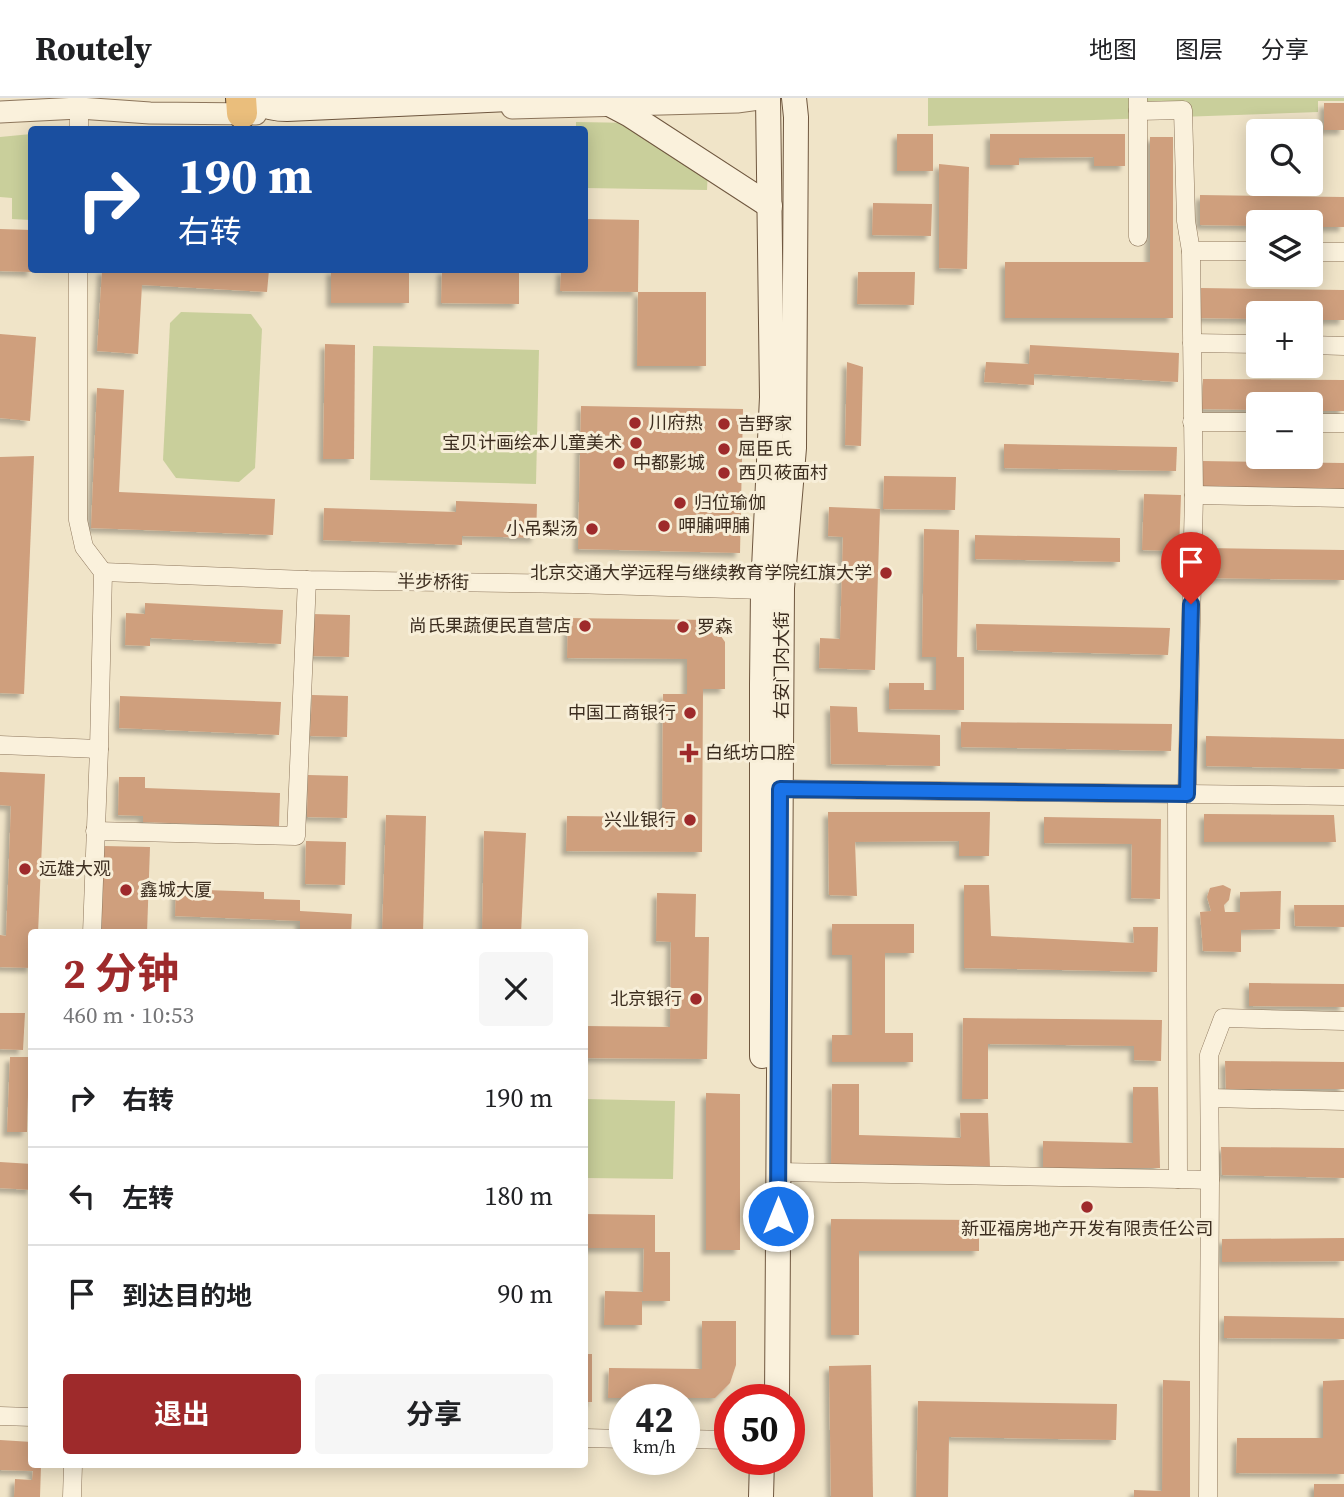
<!DOCTYPE html>
<html lang="zh">
<head>
<meta charset="utf-8">
<style>
	body { margin:0; font-family:"Source Serif 4","Noto Sans SC",serif; background:#f6f6f6; color:#202124; height:100vh; display:flex; flex-direction:column; font-size:26px; white-space:nowrap }
	* { box-sizing:border-box; margin:0 }
	p { font-size:23px; color:#757577 }
	.icon { flex:none; width:38px; height:38px; fill:none; stroke:currentColor; stroke-width:2; stroke-linecap:round; stroke-linejoin:round }
	.map { position:relative; flex:1; overflow:hidden }
	.panel { position:absolute; left:28px; top:831px; width:560px; height:539px; display:flex; flex-direction:column; background:#fff; border-radius:7px; box-shadow:0 4px 18px #0003 }
	.panel>* { flex:none }
	.top-card { position:absolute; left:28px; top:28px; width:560px; height:147px; border-radius:7px; box-shadow:0 4px 18px #0003; background:#1a4fa0; color:#fff; overflow:hidden }
	.controls { position:absolute; left:1246px; top:21px; display:grid; gap:14px }
	.controls a { display:grid; place-items:center; width:77px; height:77px; border-radius:7px; background:#fff; box-shadow:0 4px 18px #0003; font-size:35px }
	.speed { position:absolute; left:609px; top:1286px; display:flex; gap:14px; font-size:35px; font-weight:700; text-align:center }
	.speed>* { display:grid; place-content:center; width:91px; height:91px; border-radius:50%; background:#fff; box-shadow:0 4px 18px #0003; line-height:1 }
	.speed small { font-size:18px; font-weight:400 }
	.speed .limit { border:10px solid #d22; background:#fff; color:#111 }
	.pin { position:absolute; display:grid; place-items:center; width:60px; height:60px; color:#fff; margin:-72px -30px; border-radius:50% 50% 50% 0; rotate:-45deg; box-shadow:0 0 7px #0007 }
	.pin .icon { rotate:45deg }
	.me { position:absolute; width:77px; margin:-38px; rotate:0deg; stroke-linejoin:round; filter:drop-shadow(0 0 5px #0008) }
	.turn { display:flex; align-items:center; gap:24px; height:147px; padding:0 35px; font-size:32px }
	.turn .icon { width:91px; height:91px; stroke-width:2.5 }
	.turn b { display:block; font-size:49px; line-height:60px }
	.round { display:grid; place-items:center; flex:none; width:74px; height:74px; border-radius:7px; background:#f6f6f6 }
	.summary { display:flex; align-items:center; justify-content:space-between; height:119px; padding:0 35px }
	h1 { font-size:42px; font-weight:700; line-height:52px; color:#9e2a2b }
	.cta { display:flex; gap:14px; margin-top:auto; padding:14px 35px }
	.cta a { flex:1; height:80px; border-radius:7px; background:#9e2a2b; color:#fff; font-size:28px; font-weight:700; line-height:80px; text-align:center }
	.cta a+a { background:#f6f6f6; color:#202124 }
	ul { padding:0; list-style:none }
	li { display:flex; align-items:center; gap:21px; height:98px; padding:0 35px; border-top:2px solid #e0e0e0 }
	li div { flex:1 }
	li b { display:block; font-size:26px }
	li em { font-style:normal }
	header { display:flex; align-items:center; gap:42px; box-sizing:border-box; height:98px; padding:0 35px; background:#fff; border-bottom:2px solid #e0e0e0 }
	header strong { font-size:33px }
	nav { display:flex; gap:38px; margin-inline-start:auto; font-size:24px }
	.map>svg:first-child { display:block }
	.green { fill:#c9cf9b }
	.building { fill:#cf9f7d; filter:url(#shadow) }
	.lines { fill:none; stroke-linecap:round; stroke-linejoin:round }
	.minor-casing { stroke:#8d765c; stroke-width:19 }
	.tertiary-casing { stroke:#8d765c; stroke-width:23 }
	.secondary-casing { stroke:#6f573f; stroke-width:26 }
	.trunk-casing { stroke:#5b4430; stroke-width:32 }
	.minor { stroke:#faf1dc; stroke-width:18 }
	.tertiary { stroke:#faf1dc; stroke-width:21 }
	.secondary { stroke:#faf1dc; stroke-width:24 }
	.trunk { stroke:#eabe7c; stroke-width:30 }
	.route-casing { stroke:#114b97; stroke-width:18 }
	.route { stroke:#1a73e8; stroke-width:12 }
	.poi-dot { fill:#9e2a2b; stroke:#f7eed8; stroke-width:2.5 }
	.labels { text-anchor:middle; stroke-width:6; stroke-linejoin:round; paint-order:stroke }
	.poi-label { font-size:18px; fill:#3d2e20; stroke:#f7eed8; text-anchor:start }
	.street-label { font-size:18px; fill:#3d2e20; stroke:#f7eed8 }
</style>
</head>
<body>
<header>
<strong>Routely</strong>
<nav><a>地图</a><a>图层</a><a>分享</a></nav>
</header>
<div class="map">
<svg width="1344" height="1399" viewBox="0 0 1344 1399">
	<defs>
		<filter id="shadow"><feDropShadow dx="-4.5" dy="4.5" stdDeviation="2" flood-color="#0004"/></filter>
	</defs>
	<rect width="100%" height="100%" fill="#f0e4c8"/>
	<g class="green">
		<path d="M928,0H1344V3H1318V14L928,28Z"/>
		<path d="M576,24L636,25L708,71L707,92L585,90L584,32H576Z"/>
		<path d="M31,36V122L12,121V100L0,99V39Z"/>
		<path d="M181,214L251,216L262,231L255,370L239,384L176,380L163,362L170,225Z"/>
		<path d="M373,248L539,252L536,386L370,382Z"/>
		<path d="M585,1001L675,1003L673,1081L585,1080Z"/>
	</g>
	<g class="building">
		<rect x="1324" y="5" width="20" height="27"/>
		<rect x="897" y="36" width="36" height="37"/>
		<path d="M990,36H1125V68H1094V59L1019,60V67H990Z"/>
		<path d="M1150,39H1173V220H1005V164H1150Z"/>
		<path d="M939,66L969,69L967,171L939,170Z"/>
		<path d="M1200,97L1344,99V129H1311V124H1258V128L1200,127Z"/>
		<path d="M873,105L932,106L931,138L872,137Z"/>
		<path d="M584,121L639,122L638,194L560,193L561,172H584Z"/>
		<path d="M0,131L32,132V174L0,173Z"/>
		<path d="M102,172H269L267,194L142,187L138,256L97,253Z"/>
		<rect x="331" y="172" width="78" height="33"/>
		<path d="M442,172H519V206L441,205Z"/>
		<path d="M858,174H915L914,207L857,206Z"/>
		<path d="M1200,190L1344,192V222H1311V215H1258V221L1200,220Z"/>
		<path d="M638,194H706V268H637Z"/>
		<path d="M0,236L36,239L30,323L0,320Z"/>
		<path d="M325,246L355,247L354,361H323Z"/>
		<path d="M1030,247L1179,255L1178,284L1034,276V287L984,284L986,264L1029,266Z"/>
		<path d="M847,264L863,269L861,348L845,347Z"/>
		<path d="M1203,281L1344,282V313H1311V306H1258V312L1202,311Z"/>
		<path d="M97,290L124,292L119,394L275,401L273,437L91,430Z"/>
		<path d="M581,308L743,311L740,455L578,451Z"/>
		<path d="M1004,346L1177,349L1176,373L1004,370Z"/>
		<path d="M34,358L24,596L0,595V359Z"/>
		<path d="M1202,363L1344,365V395L1202,393Z"/>
		<path d="M884,378L956,379L955,412L883,411Z"/>
		<path d="M1144,396L1181,397L1179,453L1142,452Z"/>
		<path d="M456,403L537,406L536,440L462,438V447L323,442L324,410L456,414Z"/>
		<path d="M829,409L880,411L875,572L819,570L820,540L840,541L843,439L828,438Z"/>
		<path d="M924,431L959,432L957,559H964V612L889,611V585H924V592H936V559H922Z"/>
		<path d="M975,437L1120,440V464L975,461Z"/>
		<path d="M1205,450L1344,452V482L1205,480Z"/>
		<path d="M145,505L283,512L281,546L150,540V548L125,547L126,515L145,516Z"/>
		<path d="M312,516L350,517L349,559L311,558Z"/>
		<path d="M568,520L710,522L725,544V591H703L702,754L566,753L567,718L662,719L663,596H687V561L567,560Z"/>
		<path d="M976,526L1170,530L1168,557L977,552Z"/>
		<path d="M312,597L348,598L347,639L310,638Z"/>
		<path d="M120,598L281,604L279,637L119,630Z"/>
		<path d="M830,608L857,609L858,634L940,637V668L831,666Z"/>
		<path d="M961,624L1172,626L1171,653L961,649Z"/>
		<path d="M1206,638L1344,641V671L1206,668Z"/>
		<path d="M0,674L45,676L38,835H32V870L0,869V837L6,838L11,708L0,707Z"/>
		<path d="M308,677L348,678L347,720L307,719Z"/>
		<path d="M119,679H145V690L280,695L279,729L143,724V718L118,717Z"/>
		<path d="M828,714H990L989,758H959V743L855,744L857,798L829,797Z"/>
		<path d="M1204,716L1334,717L1336,744H1204Z"/>
		<path d="M386,717L426,718L423,835H382Z"/>
		<path d="M1044,719L1161,721L1160,801L1131,800L1132,746L1044,745Z"/>
		<path d="M484,733L526,735L521,835H482Z"/>
		<path d="M306,743L346,744L345,787L305,786Z"/>
		<path d="M104,748L150,749L147,835H101Z"/>
		<path d="M964,787H989L991,838L1134,845L1133,829H1158L1157,874L964,870Z"/>
		<path d="M1223,787L1231,791L1229,802L1224,807L1225,814H1240V794L1281,793L1280,831L1241,832V854L1203,853L1200,814L1211,813L1207,799L1210,790Z"/>
		<path d="M176,791L264,794V801L300,802V813L352,816L351,835H300V823L175,818Z"/>
		<path d="M657,795L696,796L695,839H709L707,961L584,960V928L670,929L671,844L656,843Z"/>
		<path d="M1294,807H1344V829L1295,828Z"/>
		<path d="M832,826H914V855H885V935H913V964H832V937H852V857H832Z"/>
		<path d="M1249,885L1344,886V909L1249,908Z"/>
		<path d="M0,915H25L23,952L0,951Z"/>
		<path d="M963,920L1162,922L1161,963L1134,962V948L988,946V1001H962Z"/>
		<path d="M10,959H29L27,1034H7Z"/>
		<path d="M1225,963L1344,964V991H1226Z"/>
		<path d="M832,986H859V1037L961,1040L960,1015H988L990,1070L831,1067Z"/>
		<path d="M1133,989H1158L1160,1070H1043V1043L1133,1045Z"/>
		<path d="M706,995L740,996V1152H706Z"/>
		<path d="M1221,1049L1344,1050V1080L1222,1077Z"/>
		<path d="M0,1064L32,1066V1092L0,1090Z"/>
		<path d="M584,1116L655,1117V1154H670V1203H642V1227H604L605,1193L643,1194L644,1150H584Z"/>
		<path d="M831,1121L979,1122V1153H859V1237H831Z"/>
		<path d="M1344,1140V1163L1222,1164V1141Z"/>
		<path d="M1224,1218L1344,1220V1241L1224,1240Z"/>
		<path d="M702,1223H736V1267L730,1285L715,1300H608L609,1270L702,1271Z"/>
		<rect x="584" y="1256" width="8" height="48"/>
		<path d="M871,1267L873,1399H831L829,1268Z"/>
		<path d="M1163,1282L1190,1283V1399H1134V1392L1162,1393Z"/>
		<path d="M1344,1282V1376L1236,1375L1237,1340H1323V1283Z"/>
		<path d="M918,1303L1117,1306L1116,1342L949,1339L948,1399H916Z"/>
		<path d="M0,1342L32,1344V1367H41L40,1399H14L15,1381L32,1382L33,1373L0,1372Z"/>
		<rect x="1314" y="1386" width="30" height="13"/>
	</g>
	<g class="lines">
		<g class="minor-casing">
			<g id="minor">
				<path d="M1138,0V139"/>
				<path d="M1138,13L1183,12L1186,123L1191,153L1194,397L1187,696"/>
				<path d="M79,32V10"/>
				<path d="M1191,153H1258"/>
				<path d="M1311,154H1344"/>
				<path d="M78,172V422L84,449L103,474L99,651L92,835"/>
				<path d="M1192,245L1258,246"/>
				<path d="M1311,247L1344,248"/>
				<path d="M1192,324H1258"/>
				<path d="M1311,325H1344"/>
				<path d="M1194,397L1344,400"/>
				<path d="M103,474L307,482L574,486L763,492"/>
				<path d="M0,647L99,651"/>
				<path d="M780,691L1344,698"/>
				<path d="M1177,696L1178,1081L1210,1082L1208,1399"/>
				<path d="M95,733L296,738L307,482"/>
				<path d="M1210,1000L1344,1003"/>
				<path d="M778,1074L1178,1081"/>
				<path d="M1210,1082L1209,957L1223,920L1344,923"/>
				<path d="M0,1318L32,1319"/>
				<path d="M584,1340L625,1341"/>
				<path d="M684,1341L730,1342"/>
				<path d="M72,1399L73,1367"/>
			</g>
		</g>
		<g class="tertiary-casing">
			<g id="tertiary">
				<path d="M512,10L737,4L768,0"/>
				<path d="M0,14L79,10L150,15L256,16"/>
			</g>
		</g>
		<g class="secondary-casing">
			<g id="secondary">
				<path d="M252,0C262,9 274,11 287,11L533,0"/>
				<path d="M611,7L630,17L770,108"/>
				<path d="M762,958V586L763,492L772,299L768,0"/>
				<path d="M777,1302L782,490L794,350L796,19L794,0"/>
				<path d="M761,1399L762,1362"/>
			</g>
		</g>
		<g class="trunk-casing">
			<path id="trunk" d="M241,0L242,15"/>
		</g>
		<use href="#minor" class="minor"/>
		<use href="#tertiary" class="tertiary"/>
		<use href="#secondary" class="secondary"/>
		<use href="#trunk" class="trunk"/>
	</g>
	<g class="lines">
		<g class="route-casing">
			<path id="route" d="M778,1118L780,691L1187,696L1191,506"/>
		</g>
		<use href="#route" class="route"/>
	</g>
	<g class="poi-dot">
		<circle cx="635" cy="325" r="7"/>
		<circle cx="724" cy="326" r="7"/>
		<circle cx="636" cy="345" r="7"/>
		<circle cx="724" cy="351" r="7"/>
		<circle cx="619" cy="365" r="7"/>
		<circle cx="724" cy="375" r="7"/>
		<circle cx="680" cy="405" r="7"/>
		<circle cx="664" cy="428" r="7"/>
		<circle cx="592" cy="431" r="7"/>
		<circle cx="886" cy="475" r="7"/>
		<circle cx="585" cy="528" r="7"/>
		<circle cx="683" cy="529" r="7"/>
		<circle cx="690" cy="615" r="7"/>
		<path d="M685.5 644.5h7v7h7v7h-7v7h-7v-7h-7v-7h7z"/>
		<circle cx="690" cy="722" r="7"/>
		<circle cx="25" cy="771" r="7"/>
		<circle cx="126" cy="792" r="7"/>
		<circle cx="696" cy="901" r="7"/>
		<circle cx="1087" cy="1109" r="7"/>
	</g>
	<g class="labels">
		<g class="poi-label">
			<text x="649" y="331">川府热</text>
			<text x="738" y="332">吉野家</text>
			<text x="622" y="351" text-anchor="end">宝贝计画绘本儿童美术</text>
			<text x="738" y="357">屈臣氏</text>
			<text x="633" y="371">中都影城</text>
			<text x="738" y="381">西贝莜面村</text>
			<text x="694" y="411">归位瑜伽</text>
			<text x="678" y="434">呷脯呷脯</text>
			<text x="578" y="437" text-anchor="end">小吊梨汤</text>
			<text x="872" y="481" text-anchor="end">北京交通大学远程与继续教育学院红旗大学</text>
			<text x="571" y="534" text-anchor="end">尚氏果蔬便民直营店</text>
			<text x="697" y="535">罗森</text>
			<text x="676" y="621" text-anchor="end">中国工商银行</text>
			<text x="705" y="661">白纸坊口腔</text>
			<text x="676" y="728" text-anchor="end">兴业银行</text>
			<text x="39" y="777">远雄大观</text>
			<text x="140" y="798">鑫城大厦</text>
			<text x="682" y="907" text-anchor="end">北京银行</text>
			<text x="1087" y="1137" text-anchor="middle">新亚福房地产开发有限责任公司</text>
		</g>
		<g class="street-label">
			<text transform="translate(433 484) rotate(1)" y="6">半步桥街</text>
			<text transform="translate(782 567) rotate(-90)" y="6">右安门内大街</text>
		</g>
	</g>
</svg>
<div class="controls">
<a><svg class="icon" aria-label="search" viewBox="0 0 24 24"><circle cx="10" cy="10" r="6"/><path d="M15 15l6 6"/></svg></a>
<a><svg class="icon" aria-label="layers" viewBox="0 0 24 24"><path d="M12 4l9 5-9 5-9-5zM3 14l9 5 9-5"/></svg></a>
<a>+</a>
<a>−</a>
</div>
<div class="speed"><div>42<small>km/h</small></div><div class="limit">50</div></div>
<div class="pin" style="left:1191px;top:506px;background:#d93025"><svg class="icon" aria-label="arrive" viewBox="0 0 24 24"><path d="M6 21V4h12l-3 4 3 4H6"/></svg></div>
<svg class="me" style="left:778px;top:1118px" viewBox="-20 -20 40 40"><circle r="17" fill="#1a73e8" stroke="#fff" stroke-width="3"/><path d="M0-11L8 9 0 5-8 9z" fill="#fff"/></svg>
<div class="top-card">
<div class="turn"><svg class="icon" aria-label="right" viewBox="0 0 24 24"><path d="M7 20v-9h11M14 6l5 5-5 5"/></svg><div><b>190 m</b>右转</div></div>
</div>
<section class="panel">
<div class="summary"><div><h1>2 分钟</h1><p>460 m · 10:53</p></div><a class="round"><svg class="icon" aria-label="close" viewBox="0 0 24 24"><path d="M6 6l12 12M18 6L6 18"/></svg></a></div>
<ul>
<li><svg class="icon" aria-label="right" viewBox="0 0 24 24"><path d="M7 20v-9h11M14 6l5 5-5 5"/></svg><div><b>右转</b></div><em>190 m</em></li>
<li><svg class="icon" aria-label="left" viewBox="0 0 24 24"><path d="M17 20v-9H6M10 6l-5 5 5 5"/></svg><div><b>左转</b></div><em>180 m</em></li>
<li><svg class="icon" aria-label="arrive" viewBox="0 0 24 24"><path d="M6 21V4h12l-3 4 3 4H6"/></svg><div><b>到达目的地</b></div><em>90 m</em></li>
</ul>
<div class="cta"><a>退出</a><a>分享</a></div>
</section>
</div>
</body>
</html>
